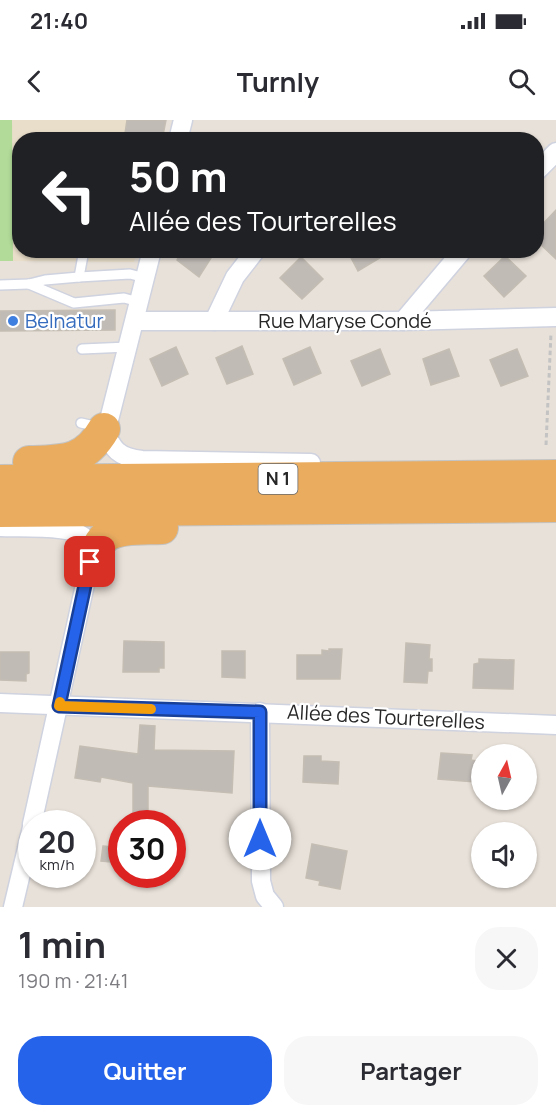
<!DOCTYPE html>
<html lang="fr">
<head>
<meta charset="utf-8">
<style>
	body { margin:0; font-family:Manrope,sans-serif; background:#f7f7f7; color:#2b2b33; height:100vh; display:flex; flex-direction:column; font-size:22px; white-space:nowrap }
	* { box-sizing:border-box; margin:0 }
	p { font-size:20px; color:#7c7c81 }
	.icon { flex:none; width:33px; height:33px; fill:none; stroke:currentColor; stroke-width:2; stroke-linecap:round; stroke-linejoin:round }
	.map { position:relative; height:787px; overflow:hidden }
	.sheet { display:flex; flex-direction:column; background:#fff; flex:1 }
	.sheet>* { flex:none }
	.guide { position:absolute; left:12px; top:12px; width:532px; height:126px; border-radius:24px; box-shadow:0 2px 4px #0004; background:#202124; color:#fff; overflow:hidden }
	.needle { width:39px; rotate:8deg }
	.tools { position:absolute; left:471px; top:624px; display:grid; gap:12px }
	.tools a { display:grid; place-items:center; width:66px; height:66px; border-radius:50%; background:#fff; box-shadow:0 2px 4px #0004; font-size:30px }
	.speed { position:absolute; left:18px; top:690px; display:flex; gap:12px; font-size:30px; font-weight:700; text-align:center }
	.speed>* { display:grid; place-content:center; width:78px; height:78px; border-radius:50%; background:#fff; box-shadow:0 2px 4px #0004; line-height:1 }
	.speed small { font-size:15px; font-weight:400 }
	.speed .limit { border:9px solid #d22; background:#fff; color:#111 }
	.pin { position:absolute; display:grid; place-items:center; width:51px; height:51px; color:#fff; margin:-26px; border-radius:12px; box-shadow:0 3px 9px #0006 }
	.me { position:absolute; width:66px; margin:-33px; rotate:0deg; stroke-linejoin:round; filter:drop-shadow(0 0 4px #0008) }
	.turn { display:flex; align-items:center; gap:21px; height:126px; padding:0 18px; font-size:27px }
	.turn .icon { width:78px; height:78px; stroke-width:2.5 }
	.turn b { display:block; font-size:42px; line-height:51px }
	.round { display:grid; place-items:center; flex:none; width:63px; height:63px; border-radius:24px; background:#f7f7f7 }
	.headline { display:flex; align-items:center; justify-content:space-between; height:102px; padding:0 18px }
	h1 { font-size:36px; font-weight:700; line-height:45px }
	.button { display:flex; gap:12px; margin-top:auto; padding:12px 18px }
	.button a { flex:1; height:69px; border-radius:24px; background:#2563eb; color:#fff; font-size:24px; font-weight:700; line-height:69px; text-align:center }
	.button a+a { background:#f7f7f7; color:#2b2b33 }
	.status { display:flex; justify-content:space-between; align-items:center; height:42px; padding:0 30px; background:#fff; direction:ltr }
	.status svg { height:16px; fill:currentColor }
	header { display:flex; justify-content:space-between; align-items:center; height:78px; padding:0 18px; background:#fff; font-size:27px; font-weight:700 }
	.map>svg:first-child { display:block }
	.education { fill:#e9dec9 }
	.green { fill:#b2db99 }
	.building { fill:#c1bbb6; stroke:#c3bdb3; stroke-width:1.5 }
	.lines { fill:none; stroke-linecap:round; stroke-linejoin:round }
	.service-casing { stroke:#cfd2df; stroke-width:12 }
	.minor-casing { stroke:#cfd2df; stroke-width:21 }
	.trunk-casing { stroke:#c3c3c3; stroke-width:34 }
	.path { stroke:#c3c3c3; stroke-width:3; stroke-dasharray:4.5 3; stroke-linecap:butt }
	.service { stroke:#fff; stroke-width:9 }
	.minor { stroke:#fff; stroke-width:18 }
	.trunk { stroke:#eaad60; stroke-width:32 }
	.route-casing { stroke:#184099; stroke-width:15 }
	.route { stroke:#2563eb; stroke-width:10 }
	.slow { stroke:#f59e0b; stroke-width:10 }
	.shop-dot { fill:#3f7fe0; stroke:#fff; stroke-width:2 }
	.labels { text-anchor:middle; stroke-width:4.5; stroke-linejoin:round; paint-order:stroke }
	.shield { fill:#fff; stroke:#686868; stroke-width:1.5 }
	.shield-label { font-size:18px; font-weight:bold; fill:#272727 }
	.shop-label { font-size:20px; fill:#366cbe; stroke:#fff; text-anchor:start }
	.street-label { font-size:20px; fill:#272727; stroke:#fff }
</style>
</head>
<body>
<div class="status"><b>21:40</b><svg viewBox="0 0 49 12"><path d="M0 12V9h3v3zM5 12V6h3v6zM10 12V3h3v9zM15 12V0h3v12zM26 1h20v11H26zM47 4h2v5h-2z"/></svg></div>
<header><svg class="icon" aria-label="back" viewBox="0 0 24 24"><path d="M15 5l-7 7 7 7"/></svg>Turnly<svg class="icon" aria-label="search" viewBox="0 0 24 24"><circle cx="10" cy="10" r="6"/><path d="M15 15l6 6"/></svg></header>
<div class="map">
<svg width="556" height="787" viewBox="0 0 556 787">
	<rect width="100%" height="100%" fill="#e8e1d9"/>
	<path class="education" d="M12,0H161L157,19L20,20V130L137,131L134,142L13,141Z"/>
	<path class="green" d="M0,0H12L13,141H0Z"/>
	<g class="building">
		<path d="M127,0H166L162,20H124Z"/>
		<path d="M556,90V139L537,121V110Z"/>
		<path d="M182,130H216L199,157L177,140Z"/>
		<path d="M347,130H393L358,151Z"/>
		<path d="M505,136L526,156L504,177L484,156Z"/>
		<path d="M301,137L323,159L302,179L280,158Z"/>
		<path d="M115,190V210L0,211V191Z"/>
		<path d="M242,226L253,254L227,264L216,238Z"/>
		<path d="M176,227L188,254L162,266L150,239Z"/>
		<path d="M310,227L321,253L294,265L283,239Z"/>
		<path d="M380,229L390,254L362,266L351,241Z"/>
		<path d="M449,229L459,256L431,265L423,239Z"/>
		<path d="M517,229L528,256L501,266L490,240Z"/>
		<path d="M124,521L164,522V548H159V552H123Z"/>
		<path d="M406,523L430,525L429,539H432V551H428L427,563L404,562Z"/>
		<path d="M329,529H342L340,559H297V535H322V530L329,531Z"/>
		<path d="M222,531H245V558L222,557Z"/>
		<path d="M0,532H29V553L26,554V561L0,560Z"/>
		<path d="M479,539L514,540L513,569L473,568L474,544L479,543Z"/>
		<path d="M140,605L155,606L154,630L234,631L232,673L148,666V704H133V663L101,657L100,662L75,658L80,626L138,634Z"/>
		<path d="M441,633L472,635L471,640L477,641L475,662L438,659Z"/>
		<path d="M304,636H321V641L339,642L338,664L303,662Z"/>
		<path d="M312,724L347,731L340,769L319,765L320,761L306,758Z"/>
		<path d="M103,726L122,728V743L101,741Z"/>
	</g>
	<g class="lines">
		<g class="service-casing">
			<g id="service">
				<path d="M79,157L84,130"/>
				<path d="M29,164L74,183L124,178L139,182"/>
				<path d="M0,165L29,164L45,160L79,157L130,154L145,158"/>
				<path d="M82,229L128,227"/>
				<path d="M81,303L99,307"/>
			</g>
		</g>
		<g class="minor-casing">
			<g id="minor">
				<path d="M178,20L183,0"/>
				<path d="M537,51L556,32"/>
				<path d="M152,130L109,300L104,309C113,330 118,337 142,340L311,343"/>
				<path d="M135,201H403L556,197"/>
				<path d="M214,201L235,157L256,130"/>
				<path d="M403,201L463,130"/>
				<path d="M0,407C19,408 73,404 85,418C89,425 89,434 90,442L32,704"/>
				<path d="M0,583L556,605"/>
				<path d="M260,592L261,761L265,776L274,787"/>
				<path d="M13,787L32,707"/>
			</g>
		</g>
		<g class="trunk-casing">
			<g id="trunk">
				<path d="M29,342C64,341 85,342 104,309"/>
				<path d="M0,361L556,356"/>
				<path d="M0,391L556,386"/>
				<path d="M90,442C95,434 98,423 105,417C119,406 145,409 162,408"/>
			</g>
		</g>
		<path class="path" d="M546,325L551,213"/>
		<use href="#service" class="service"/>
		<use href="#minor" class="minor"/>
		<use href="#trunk" class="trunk"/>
	</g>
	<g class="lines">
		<g class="route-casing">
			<path id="route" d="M90,442L59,586L260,592V719"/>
		</g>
		<use href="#route" class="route"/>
		<path class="slow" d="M60,582L59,586L151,589"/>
	</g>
	<circle class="shop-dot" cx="13" cy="201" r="6"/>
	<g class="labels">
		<rect class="shield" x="258.5" y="344" width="39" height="30" rx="4.5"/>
		<g class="shield-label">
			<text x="278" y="365">N 1</text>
		</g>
		<g class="shop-label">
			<text x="25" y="208">Belnatur</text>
		</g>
		<g class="street-label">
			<text x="345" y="208">Rue Maryse Condé</text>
			<text transform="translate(386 597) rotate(3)" y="7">Allée des Tourterelles</text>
		</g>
	</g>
</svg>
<div class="tools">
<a><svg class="needle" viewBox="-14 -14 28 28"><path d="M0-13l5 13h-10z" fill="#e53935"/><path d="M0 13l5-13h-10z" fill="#7c7c81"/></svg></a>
<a><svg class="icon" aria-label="sound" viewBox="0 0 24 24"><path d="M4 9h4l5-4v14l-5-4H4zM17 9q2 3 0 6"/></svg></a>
</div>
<div class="speed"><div>20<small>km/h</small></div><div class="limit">30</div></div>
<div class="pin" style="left:90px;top:442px;background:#d93025"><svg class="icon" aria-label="arrive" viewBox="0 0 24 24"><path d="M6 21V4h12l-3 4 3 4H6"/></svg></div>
<svg class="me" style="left:260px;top:719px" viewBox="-20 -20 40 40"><circle r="19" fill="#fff"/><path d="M0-13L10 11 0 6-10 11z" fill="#2563eb"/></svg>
<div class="guide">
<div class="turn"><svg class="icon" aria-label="left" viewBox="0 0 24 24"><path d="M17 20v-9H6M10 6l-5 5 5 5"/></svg><div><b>50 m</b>Allée des Tourterelles</div></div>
</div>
</div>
<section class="sheet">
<div class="headline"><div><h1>1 min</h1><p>190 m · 21:41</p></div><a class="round"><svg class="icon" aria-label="close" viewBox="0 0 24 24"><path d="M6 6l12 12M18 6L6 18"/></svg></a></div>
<div class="button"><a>Quitter</a><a>Partager</a></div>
</section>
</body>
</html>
